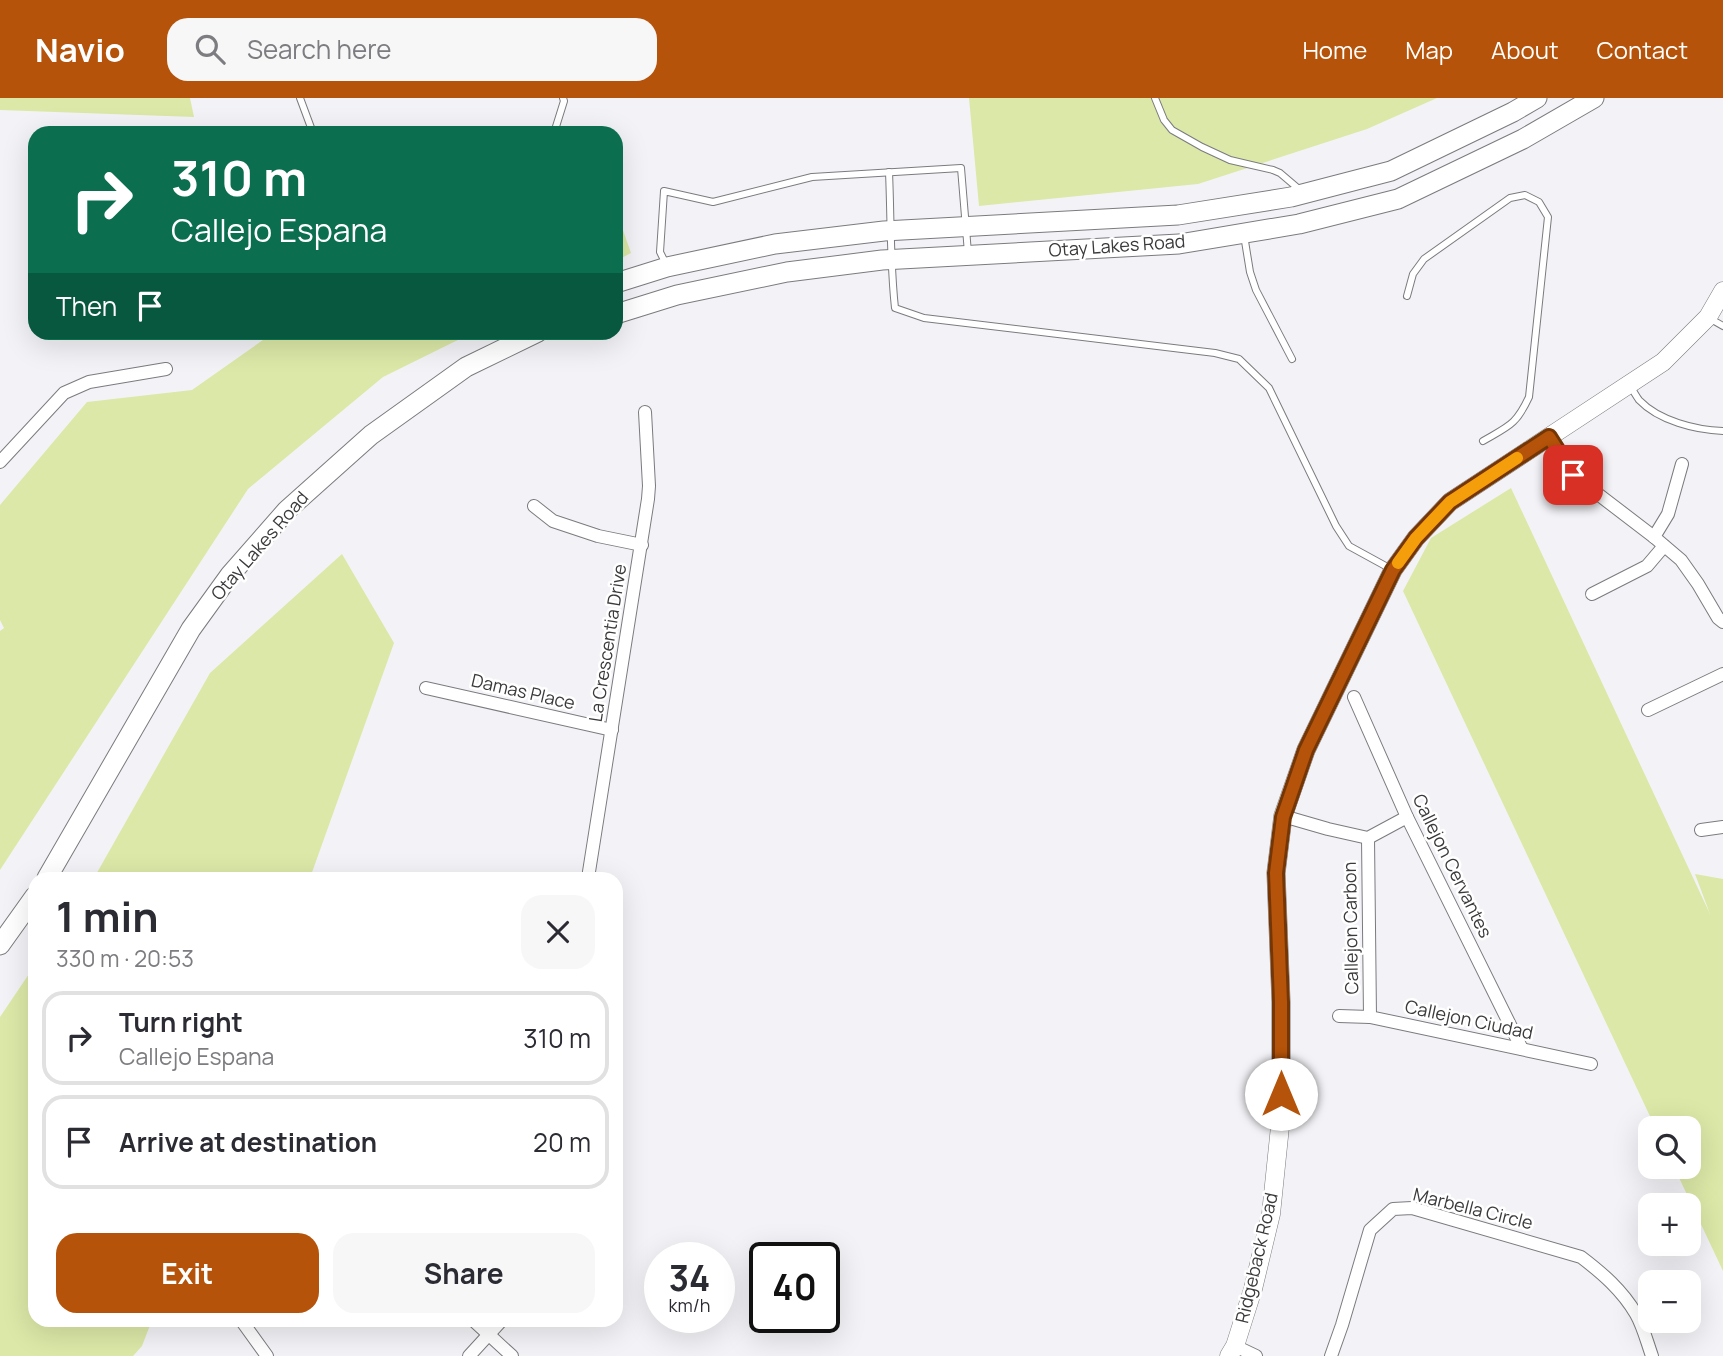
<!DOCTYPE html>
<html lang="en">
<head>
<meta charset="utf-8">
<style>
	body { margin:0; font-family:Manrope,sans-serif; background:#f7f7f7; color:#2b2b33; height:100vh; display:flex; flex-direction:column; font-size:26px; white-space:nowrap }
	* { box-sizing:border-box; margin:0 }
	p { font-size:23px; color:#7c7c81 }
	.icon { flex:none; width:38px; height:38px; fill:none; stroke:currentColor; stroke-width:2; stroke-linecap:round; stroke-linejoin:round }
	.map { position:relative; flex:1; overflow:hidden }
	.sheet { position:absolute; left:28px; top:774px; width:595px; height:455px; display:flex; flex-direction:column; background:#fff; border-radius:21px; box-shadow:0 7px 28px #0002 }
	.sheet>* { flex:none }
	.hud { position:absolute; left:28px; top:28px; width:595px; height:214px; border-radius:21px; box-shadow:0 7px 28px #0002; background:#0b6e4f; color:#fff; overflow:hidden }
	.fabs { position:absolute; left:1638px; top:1018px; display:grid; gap:14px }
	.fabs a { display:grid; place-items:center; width:63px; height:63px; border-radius:14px; background:#fff; box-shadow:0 7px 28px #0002; font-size:35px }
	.speed { position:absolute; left:644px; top:1144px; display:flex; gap:14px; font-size:35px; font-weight:700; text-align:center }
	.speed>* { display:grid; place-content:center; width:91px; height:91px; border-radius:50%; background:#fff; box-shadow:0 7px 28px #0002; line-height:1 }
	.speed small { font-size:18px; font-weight:400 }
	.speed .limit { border:4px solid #111; border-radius:10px; background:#fff; color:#111 }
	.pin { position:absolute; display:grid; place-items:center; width:60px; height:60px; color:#fff; margin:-30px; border-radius:14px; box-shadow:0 4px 10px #0006 }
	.me { position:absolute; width:77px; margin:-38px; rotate:0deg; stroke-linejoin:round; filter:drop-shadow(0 0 5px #0008) }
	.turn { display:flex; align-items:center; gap:24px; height:147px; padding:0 28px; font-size:32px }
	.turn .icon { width:91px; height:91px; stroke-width:2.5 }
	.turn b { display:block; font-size:49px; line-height:60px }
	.then { display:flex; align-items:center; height:66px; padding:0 28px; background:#0003; gap:14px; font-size:26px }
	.round { display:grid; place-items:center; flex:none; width:74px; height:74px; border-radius:21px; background:#f7f7f7 }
	.summary { display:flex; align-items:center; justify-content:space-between; height:119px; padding:0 28px }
	h1 { font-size:42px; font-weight:700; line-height:52px }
	.primary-button { display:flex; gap:14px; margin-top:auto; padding:14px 28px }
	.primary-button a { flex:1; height:80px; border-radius:21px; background:#b45309; color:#fff; font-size:28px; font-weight:700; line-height:80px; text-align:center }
	.primary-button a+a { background:#f7f7f7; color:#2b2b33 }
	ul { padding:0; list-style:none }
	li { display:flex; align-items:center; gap:21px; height:94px; margin:0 14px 10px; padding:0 14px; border:4px solid #e1e1e2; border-radius:21px }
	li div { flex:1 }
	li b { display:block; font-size:26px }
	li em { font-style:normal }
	header { display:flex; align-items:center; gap:42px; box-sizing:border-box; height:98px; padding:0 35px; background:#b45309; color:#fff }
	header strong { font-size:33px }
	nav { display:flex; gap:38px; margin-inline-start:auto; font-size:24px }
	.search { width:490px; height:63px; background:#f7f7f7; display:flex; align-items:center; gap:18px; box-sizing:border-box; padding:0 24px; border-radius:21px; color:#7c7c81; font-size:26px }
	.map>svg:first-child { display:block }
	.green { fill:#dbe8a7 }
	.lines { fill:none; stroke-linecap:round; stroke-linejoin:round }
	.lane-casing { stroke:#7b7b7f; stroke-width:8 }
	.street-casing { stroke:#7b7b7f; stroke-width:14 }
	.secondary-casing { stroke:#7b7b7f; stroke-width:19 }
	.primary-casing { stroke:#7b7b7f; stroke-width:21 }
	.lane { stroke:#fff; stroke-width:6 }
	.street { stroke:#fff; stroke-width:12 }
	.secondary { stroke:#fff; stroke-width:18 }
	.primary { stroke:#fff; stroke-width:19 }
	.route-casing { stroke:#753606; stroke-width:18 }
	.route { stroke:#b45309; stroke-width:12 }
	.slow { stroke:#f59e0b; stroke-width:12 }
	.labels { text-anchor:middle; stroke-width:5; stroke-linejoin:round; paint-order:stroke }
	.street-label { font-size:18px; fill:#3a3a3c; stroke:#fff }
</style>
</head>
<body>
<header>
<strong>Navio</strong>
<div class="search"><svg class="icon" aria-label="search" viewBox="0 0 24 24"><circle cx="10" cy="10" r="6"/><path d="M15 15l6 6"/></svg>Search here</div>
<nav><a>Home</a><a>Map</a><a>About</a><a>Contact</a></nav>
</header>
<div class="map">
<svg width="1723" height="1258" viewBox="0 0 1723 1258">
	<rect width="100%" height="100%" fill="#f3f3f7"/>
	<g class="green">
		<path d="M0,0H190L194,19L0,12Z"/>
		<path d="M969,0H1437L1367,31L1198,86L979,108Z"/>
		<path d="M616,112L631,155L616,163Z"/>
		<path d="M273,235H472L383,279L248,391L0,772V533L4,530L0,522V407L87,304L192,292Z"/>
		<path d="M1511,390L1710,816L1695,776L1723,781V1173L1674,1069H1689V1031H1656L1403,493L1431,440Z"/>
		<path d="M342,456L394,545L310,780H94L210,575Z"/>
		<path d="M35,867V1222H152L142,1248L133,1258H0V919Z"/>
	</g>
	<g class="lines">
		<g class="lane-casing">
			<g id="lane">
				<path d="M300,0L313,35"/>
				<path d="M1155,0L1164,22L1172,32L1202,49L1230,62L1273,72L1280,75L1300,92"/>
				<path d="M554,35L564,3L563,0"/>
				<path d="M889,74C891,120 890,165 895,210L924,220L1215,255L1239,261L1269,290L1336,428L1349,448L1391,471"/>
				<path d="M1244,137L1250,174L1256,192L1292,261"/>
				<path d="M666,166L660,154L664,93L713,104L812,79L961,70L968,155"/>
				<path d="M1407,198L1413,176L1424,161L1510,100L1525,97L1539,104L1548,119L1529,299C1516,327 1509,328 1483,343"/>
				<path d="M1709,220L1723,228"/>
				<path d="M1630,288C1633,292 1636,298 1639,302C1659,323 1696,332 1723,333"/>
			</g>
		</g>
		<g class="street-casing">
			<g id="street">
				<path d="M1549,339L1573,377L1654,439L1681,462L1698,486L1718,520L1723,524"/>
				<path d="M0,364L64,295L89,284L166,271"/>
				<path d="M534,408L553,423L598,438L642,447"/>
				<path d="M1654,439L1668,416L1682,366"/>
				<path d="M1592,496L1647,468L1664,448"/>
				<path d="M426,590L612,632"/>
				<path d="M1354,599L1407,719L1522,951"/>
				<path d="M1648,612L1723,576"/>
				<path d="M1283,718L1328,731L1368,740L1407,719"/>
				<path d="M1701,732L1723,729"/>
				<path d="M1368,740L1370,919"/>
				<path d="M588,780L648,401L649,388L645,314"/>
				<path d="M1339,918L1370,919L1591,966"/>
				<path d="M241,1222L267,1258"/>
				<path d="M473,1222L512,1258"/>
				<path d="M1235,1248L1256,1258"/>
				<path d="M469,1258L502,1222"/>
				<path d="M1331,1258L1342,1227L1370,1132L1393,1111L1412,1110L1581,1159C1602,1175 1622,1192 1636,1216C1643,1228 1647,1244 1652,1258"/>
			</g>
		</g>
		<g class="secondary-casing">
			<path id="secondary" d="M1229,1258L1235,1248L1253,1191L1271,1116L1281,1019V904L1276,775L1283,718L1306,652L1393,472L1416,440L1450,404L1663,264L1708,219L1723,193"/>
		</g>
		<g class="primary-casing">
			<g id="primary">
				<path d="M616,185L667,169L775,146L884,133L1178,117L1291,99L1391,73L1513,14L1537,0"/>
				<path d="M616,216L677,197L787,174L882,162L1179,146L1299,126L1398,101L1523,41L1594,0"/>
				<path d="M47,780L191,531L230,477L287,412L371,337L466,269L538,234"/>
				<path d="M0,847L35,798"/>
			</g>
		</g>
		<use href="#lane" class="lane"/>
		<use href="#street" class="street"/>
		<use href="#secondary" class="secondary"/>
		<use href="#primary" class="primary"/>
	</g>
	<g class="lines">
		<g class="route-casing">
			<path id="route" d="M1281,996V904L1276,775L1283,719L1306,652L1393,472L1416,440L1450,404L1549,339L1573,377"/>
		</g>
		<use href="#route" class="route"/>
		<path class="slow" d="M1398,465L1416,440L1450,404L1517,360"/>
	</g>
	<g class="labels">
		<g class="street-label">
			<text transform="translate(1117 148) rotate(-4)" y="6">Otay Lakes Road</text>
			<text transform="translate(260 448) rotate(-49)" y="6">Otay Lakes Road</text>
			<text transform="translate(608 545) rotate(-81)" y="6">La Crescentia Drive</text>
			<text transform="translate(523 594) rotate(13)" y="6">Damas Place</text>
			<text transform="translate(1452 768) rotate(64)" y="6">Callejon Cervantes</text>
			<text transform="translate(1351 830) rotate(-91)" y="6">Callejon Carbon</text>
			<text transform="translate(1469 922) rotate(12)" y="6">Callejon Ciudad</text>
			<text transform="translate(1473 1111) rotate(14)" y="6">Marbella Circle</text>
			<text transform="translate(1257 1160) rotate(-77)" y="6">Ridgeback Road</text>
		</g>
	</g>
</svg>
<div class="fabs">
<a><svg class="icon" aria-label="search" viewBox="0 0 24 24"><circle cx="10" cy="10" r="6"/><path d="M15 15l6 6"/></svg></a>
<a>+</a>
<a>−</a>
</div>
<div class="speed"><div>34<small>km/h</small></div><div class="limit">40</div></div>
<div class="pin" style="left:1573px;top:377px;background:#d93025"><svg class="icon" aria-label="arrive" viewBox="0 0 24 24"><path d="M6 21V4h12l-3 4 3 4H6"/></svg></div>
<svg class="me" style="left:1281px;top:996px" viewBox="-20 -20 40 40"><circle r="19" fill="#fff"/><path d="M0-13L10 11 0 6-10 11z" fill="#b45309"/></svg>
<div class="hud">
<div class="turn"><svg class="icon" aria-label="right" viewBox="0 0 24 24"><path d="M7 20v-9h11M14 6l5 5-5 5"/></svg><div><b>310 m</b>Callejo Espana</div></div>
<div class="then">Then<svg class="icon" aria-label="arrive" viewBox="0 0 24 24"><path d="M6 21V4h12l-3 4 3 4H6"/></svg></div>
</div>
<section class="sheet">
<div class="summary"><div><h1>1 min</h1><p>330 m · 20:53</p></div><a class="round"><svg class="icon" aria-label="close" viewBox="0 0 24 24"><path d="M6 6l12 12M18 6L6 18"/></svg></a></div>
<ul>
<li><svg class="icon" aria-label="right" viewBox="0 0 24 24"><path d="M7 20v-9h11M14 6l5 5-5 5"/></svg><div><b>Turn right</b><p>Callejo Espana</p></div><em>310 m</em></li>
<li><svg class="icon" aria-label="arrive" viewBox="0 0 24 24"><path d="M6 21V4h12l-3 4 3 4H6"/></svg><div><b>Arrive at destination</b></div><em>20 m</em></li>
</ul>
<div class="primary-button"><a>Exit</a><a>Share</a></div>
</section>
</div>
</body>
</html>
